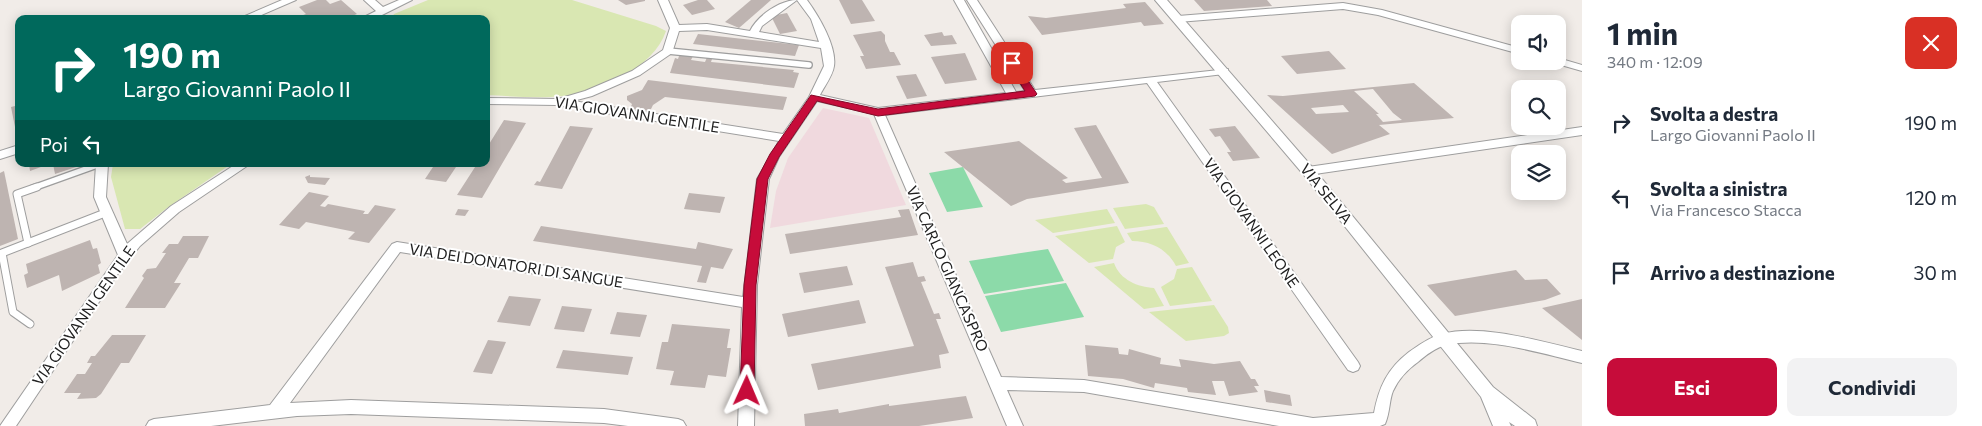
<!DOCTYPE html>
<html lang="it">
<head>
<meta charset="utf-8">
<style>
	body { margin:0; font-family:Commissioner,sans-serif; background:#f2f2f3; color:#1f2937; height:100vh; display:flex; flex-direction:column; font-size:19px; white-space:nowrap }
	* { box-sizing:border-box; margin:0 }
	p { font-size:16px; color:#747a83 }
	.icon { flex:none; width:28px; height:28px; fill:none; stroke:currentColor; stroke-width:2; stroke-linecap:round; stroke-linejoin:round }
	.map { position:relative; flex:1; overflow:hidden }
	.sheet { display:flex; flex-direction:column; background:#fff; width:400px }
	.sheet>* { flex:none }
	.banner { position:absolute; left:15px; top:15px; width:475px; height:152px; border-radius:10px; box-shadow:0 2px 12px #0003; background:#00695c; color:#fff; overflow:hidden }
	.fabs { position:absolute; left:1511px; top:15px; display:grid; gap:10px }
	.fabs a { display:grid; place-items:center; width:55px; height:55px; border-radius:10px; background:#fff; box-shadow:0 2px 12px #0003; font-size:25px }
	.pin { position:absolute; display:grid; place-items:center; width:42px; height:42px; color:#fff; margin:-21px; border-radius:10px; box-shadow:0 2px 8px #0006 }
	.me { position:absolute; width:55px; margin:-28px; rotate:1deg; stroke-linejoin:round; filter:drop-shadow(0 0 4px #0008) }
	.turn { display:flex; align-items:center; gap:18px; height:105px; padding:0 25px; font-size:22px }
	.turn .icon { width:65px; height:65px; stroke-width:2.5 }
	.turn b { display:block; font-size:35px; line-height:42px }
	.then { display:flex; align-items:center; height:48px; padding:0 25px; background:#0003; gap:10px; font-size:19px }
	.round { display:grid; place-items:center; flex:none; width:52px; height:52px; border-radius:10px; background:#f2f2f3 }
	.headline { display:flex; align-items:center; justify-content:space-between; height:85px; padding:0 25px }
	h1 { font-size:30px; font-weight:700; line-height:38px }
	.button { display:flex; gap:10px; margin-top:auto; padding:10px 25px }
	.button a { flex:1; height:58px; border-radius:10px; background:#c60c3a; color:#fff; font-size:20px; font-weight:700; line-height:58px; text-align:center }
	.button a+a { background:#f2f2f3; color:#1f2937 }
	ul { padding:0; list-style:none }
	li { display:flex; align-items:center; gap:15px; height:75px; padding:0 25px }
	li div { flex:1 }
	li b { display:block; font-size:19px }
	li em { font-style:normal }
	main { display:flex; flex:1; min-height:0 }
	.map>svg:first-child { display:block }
	.commercial { fill:#f0d9de }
	.grass { fill:#d9e7b2 }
	.pitch { fill:#8cdaa9 }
	.building { fill:#beb4b1; fill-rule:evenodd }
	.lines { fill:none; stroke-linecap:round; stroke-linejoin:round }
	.service-far1-casing { stroke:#9e9e9e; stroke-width:8 }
	.service-casing { stroke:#9e9e9e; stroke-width:9 }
	.minor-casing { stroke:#9e9e9e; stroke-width:2 }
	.tertiary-casing { stroke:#9e9e9e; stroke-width:2 }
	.service-far1 { stroke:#fff; stroke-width:5.5 }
	.service { stroke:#fff; stroke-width:7 }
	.minor { fill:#fff; fill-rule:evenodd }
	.tertiary { fill:#fff; fill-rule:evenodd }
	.route { fill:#c60c3a; stroke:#810826 }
	.labels { text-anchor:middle; stroke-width:4; stroke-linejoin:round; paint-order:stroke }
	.street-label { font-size:15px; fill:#212121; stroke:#fff }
</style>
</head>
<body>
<main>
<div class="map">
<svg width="1582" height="426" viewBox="0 0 1582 426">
	<rect width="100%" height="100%" fill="#f1ece8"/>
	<path class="commercial" d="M823,108L869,118L906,205L770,228L776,191L788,158Z"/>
	<g class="grass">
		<path d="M428,0H572L656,26L666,31C654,68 599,93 563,96C538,99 511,96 486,95V19H391L394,14Z"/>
		<path d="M113,164H231L167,208L140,229H125L111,177Z"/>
		<path d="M1146,204L1154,207L1164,224L1125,229L1113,208Z"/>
		<path d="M1107,209L1115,223L1053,233L1035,220Z"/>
		<path d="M1117,226L1125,242L1116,247L1113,259L1089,263L1055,236Z"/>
		<path d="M1166,227H1167L1189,263L1176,266C1167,249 1151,241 1132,241L1127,233Z"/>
		<path d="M1114,263C1120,280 1138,287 1154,288L1164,306L1144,309L1094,267Z"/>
		<path d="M1192,267L1212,301L1170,306L1161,287L1174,279L1177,269Z"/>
		<path d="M1214,305L1228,327L1229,333L1224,336L1186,341L1149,312Z"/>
	</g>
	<g class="pitch">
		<path d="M963,167L983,207L947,212L929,173Z"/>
		<path d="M1048,249L1064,281L984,294L969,261Z"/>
		<path d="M1066,283L1084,317L1001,332L985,296Z"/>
	</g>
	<g class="building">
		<path d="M317,0H326L330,4L341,0L357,14L344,19L298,17L306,14L299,7Z"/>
		<path d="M618,0H645V1L626,5Z"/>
		<path d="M698,0H707L715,9L692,15L683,5Z"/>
		<path d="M751,0H771L739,28L725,22Z"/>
		<path d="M839,0H862L875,21L851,24Z"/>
		<path d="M1194,0H1267L1272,6L1204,11Z"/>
		<path d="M1145,2L1164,24L1144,26L1141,22L1042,35L1028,16L1046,18L1126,8L1123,4Z"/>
		<path d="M787,13L797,31L780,34L771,16Z"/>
		<path d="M881,31L885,35V41L890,52H894L901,65L866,69L860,56H864L853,35Z"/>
		<path d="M942,32L944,36L952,35L957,44L931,46L924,35Z"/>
		<path d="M698,34L799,45L795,56L693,44Z"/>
		<path d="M1329,51L1346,69L1297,74L1281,56Z"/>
		<path d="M680,53L694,54L691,60L705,62L708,55L713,56L711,62L794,70L793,72L799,73L794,88L670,73L675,58L678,59Z"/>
		<path d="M965,53L977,80L945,84L931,57Z"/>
		<path d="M916,74L927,96L907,99L896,76Z"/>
		<path d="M648,80L787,97L783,110L665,97L653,105L650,111L630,109L632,104L627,100V96L642,90Z"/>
		<path d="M1414,83L1454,118L1379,125L1390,134L1332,154L1267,95L1283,96ZM1373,89L1393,113L1402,120L1383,122L1376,114H1379L1354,91ZM1343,105L1349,112L1316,114L1311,108Z"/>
		<path d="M19,105V131L16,132L11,107Z"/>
		<path d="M504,120L526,123L482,198L457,195L477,164H486V149Z"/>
		<path d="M1096,125L1129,183L1027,199L1011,206L944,152L1019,141L1068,178L1062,180L1066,183L1102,178L1074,128Z"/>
		<path d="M570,126L593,128L562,189L534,185L537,181L540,182Z"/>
		<path d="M1235,126L1260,158L1233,161L1227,152H1231L1220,136L1215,137L1209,129Z"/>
		<path d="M29,164H49L30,171Z"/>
		<path d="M53,164H78L79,166L55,174Z"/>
		<path d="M435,164H458L446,182L425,179Z"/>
		<path d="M4,171L18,239L0,246V173Z"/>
		<path d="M310,175V177L330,178L325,185L308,183L305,177Z"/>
		<path d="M309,192L329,196L320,206L325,207L328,204L365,211L363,214H368L375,205L396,209L369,243L348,239L355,232L306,222L299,229L279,225Z"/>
		<path d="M689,193L725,197L720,213L684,209Z"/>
		<path d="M458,209L469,210L465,216L455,215Z"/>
		<path d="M909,209L918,235L790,254L785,234L901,217L898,210Z"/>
		<path d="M541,226L696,249L698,242L733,249L723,269L711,267L706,283L697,282L702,266L533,241Z"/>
		<path d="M183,236H209L198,258H189L174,283H181L165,308H125L144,278L142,276L147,269L156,268L166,253H162L169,244H178Z"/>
		<path d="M90,240L93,249L97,248L101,263L98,265L100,273L62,291L59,275L27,288L24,275L28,273L26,264Z"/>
		<path d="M913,262L918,277L924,276L926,281L921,282L934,314L939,313L941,319H936L949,353L939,355L941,368L818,390L811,364L914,346L885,267Z"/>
		<path d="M847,266L853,285L804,293L799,273Z"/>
		<path d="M1516,270L1525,280L1547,279L1561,294L1545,300L1455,316L1427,285Z"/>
		<path d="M509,296L541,299L530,326L497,322Z"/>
		<path d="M1582,299V340L1542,308Z"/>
		<path d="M859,300L866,323L788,337L782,314Z"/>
		<path d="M562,306L592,309L584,332L554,329Z"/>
		<path d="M617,312L647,315L640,337L610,334Z"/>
		<path d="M672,324L730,329L727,348H731L726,377L708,375L705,388L670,385L674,371L656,369L662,342H668Z"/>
		<path d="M112,335H146L129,363H121L101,394L96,398L77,399L81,393H64L77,374H85L92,363H87L91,356H95Z"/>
		<path d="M488,340L506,342L492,374L473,372Z"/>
		<path d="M1085,345L1118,348L1119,354L1128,355L1129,349L1161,358L1160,364L1181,367L1179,359L1214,364L1240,361L1251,379H1255L1259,386H1254L1258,392L1229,396L1224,381H1212L1216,395L1188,392L1187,388L1155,383L1154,388L1123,379L1088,376Z"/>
		<path d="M563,350L633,357L628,375L556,368Z"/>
		<path d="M1264,390L1290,395L1292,406L1266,402Z"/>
		<path d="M966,396L973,418L919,426H805L804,414L838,409L839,413L889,404V406Z"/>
	</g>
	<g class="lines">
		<g class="service-far1-casing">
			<g id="service-far1">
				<path d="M668,51L809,65"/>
				<path d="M33,188L100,164"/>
			</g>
		</g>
		<g class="service-casing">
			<g id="service">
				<path d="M28,243L17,194L37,187"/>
				<path d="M30,324L13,312L2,253L105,213"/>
			</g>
		</g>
		<g class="minor-casing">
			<g id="minor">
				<path d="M282,0H296L252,19H238Z"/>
				<path d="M364,0H375L383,7L399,0H412L374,19H360L376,11Z"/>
				<path d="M658,0H668L679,25L707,24L750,31C757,16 780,0 797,0L762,26L759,32L819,42L811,19L797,0H807C818,15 837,46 834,66C833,75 824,87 820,95L878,108L1006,93L954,0H964L1016,92L1025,91L967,0H977L1035,90L1228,69V73L1224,74L1157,82L1358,362L1360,366L1358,370L1353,372L1348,370L1147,83L885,115L1001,377L1084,380L1313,418L1374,413C1379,387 1387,369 1409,352C1419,345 1430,337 1442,334C1481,323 1543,342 1582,351V363C1544,354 1486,336 1447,345C1436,347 1426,355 1418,362C1408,369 1398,380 1393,391C1389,401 1390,413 1385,424L1380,426H1279L1084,392L1007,390L1023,426H1007L874,114L817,101L779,157L769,179L757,285L754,426H738L742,307L400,252L290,403L351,400L604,409L678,419L683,421L686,426H628L604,423L351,414L297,416L211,426H146L149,421L154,419L270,405L392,244L397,242L743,297L757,179L779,141L556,105L486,104V98L558,99L585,91L632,71L663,50L670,28ZM707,30L821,48L824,66L809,97L783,134L573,101L592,96L640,75L672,53L679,31Z"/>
				<path d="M1343,3L1382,10L1520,48V54L1378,15L1343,9L1178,22L1173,19L1178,16Z"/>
				<path d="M1558,58L1582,65V71L1554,63L1553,61H1558Z"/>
				<path d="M1582,127V135L1308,175L1302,171L1308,167Z"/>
				<path d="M19,145V153L0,159V151Z"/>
				<path d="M96,164H108L106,197L127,244L171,206L236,164H250L179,212L140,246L117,275L16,426H0L118,255L94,197Z"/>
			</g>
		</g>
		<g class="tertiary-casing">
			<path id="tertiary" d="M1155,0H1167L1313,168L1493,387L1535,420L1537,426H1515L1509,422L1511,426H1493L1481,397L1303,174Z"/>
		</g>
		<use href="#service-far1" class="service-far1"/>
		<use href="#service" class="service"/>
		<use href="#minor" class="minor"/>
		<use href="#tertiary" class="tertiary"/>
	</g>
	<path class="route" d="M1009,61H1015L1037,94L1035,96L878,116L817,101L779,157L768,179L756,285L754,391L752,395H742L740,391L744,285L757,179L770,154L811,95L878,109L1025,91L1007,63Z"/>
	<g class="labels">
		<g class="street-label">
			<text transform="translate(637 115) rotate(9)" y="5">VIA GIOVANNI GENTILE</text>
			<text transform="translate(1326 194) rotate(51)" y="5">VIA SELVA</text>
			<text transform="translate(1251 223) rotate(55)" y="5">VIA GIOVANNI LEONE</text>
			<text transform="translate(516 266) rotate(9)" y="5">VIA DEI DONATORI DI SANGUE</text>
			<text transform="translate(947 269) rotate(66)" y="5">VIA CARLO GIANCASPRO</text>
			<text transform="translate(84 316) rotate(-55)" y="5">VIA GIOVANNI GENTILE</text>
		</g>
	</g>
</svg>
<div class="fabs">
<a><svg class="icon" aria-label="sound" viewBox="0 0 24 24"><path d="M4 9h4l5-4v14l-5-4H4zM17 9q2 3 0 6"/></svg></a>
<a><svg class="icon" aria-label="search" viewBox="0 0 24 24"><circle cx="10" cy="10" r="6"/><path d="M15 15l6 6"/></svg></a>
<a><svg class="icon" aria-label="layers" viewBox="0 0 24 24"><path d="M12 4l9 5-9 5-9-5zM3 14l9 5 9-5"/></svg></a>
</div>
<div class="pin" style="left:1012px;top:63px;background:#d93025"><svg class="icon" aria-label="arrive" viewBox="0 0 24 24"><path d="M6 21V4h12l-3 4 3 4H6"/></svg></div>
<svg class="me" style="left:747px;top:391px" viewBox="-20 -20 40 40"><path d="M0-17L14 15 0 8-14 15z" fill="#c60c3a" stroke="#fff" stroke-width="4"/></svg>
<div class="banner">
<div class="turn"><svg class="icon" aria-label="right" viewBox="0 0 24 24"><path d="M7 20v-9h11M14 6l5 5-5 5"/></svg><div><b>190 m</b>Largo Giovanni Paolo II</div></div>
<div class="then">Poi<svg class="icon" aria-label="left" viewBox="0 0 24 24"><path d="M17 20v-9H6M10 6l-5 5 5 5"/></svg></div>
</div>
</div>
<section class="sheet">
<div class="headline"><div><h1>1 min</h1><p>340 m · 12:09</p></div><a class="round" style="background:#d93025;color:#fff"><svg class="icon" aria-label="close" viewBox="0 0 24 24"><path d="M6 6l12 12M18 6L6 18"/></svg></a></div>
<ul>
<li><svg class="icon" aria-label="right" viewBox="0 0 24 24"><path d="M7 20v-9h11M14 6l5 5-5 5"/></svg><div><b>Svolta a destra</b><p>Largo Giovanni Paolo II</p></div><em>190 m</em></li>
<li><svg class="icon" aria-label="left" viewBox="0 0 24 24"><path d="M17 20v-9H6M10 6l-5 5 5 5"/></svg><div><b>Svolta a sinistra</b><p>Via Francesco Stacca</p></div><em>120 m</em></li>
<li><svg class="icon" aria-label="arrive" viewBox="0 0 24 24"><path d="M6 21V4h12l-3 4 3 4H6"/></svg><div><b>Arrivo a destinazione</b></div><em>30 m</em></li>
</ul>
<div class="button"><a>Esci</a><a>Condividi</a></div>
</section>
</main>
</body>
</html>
